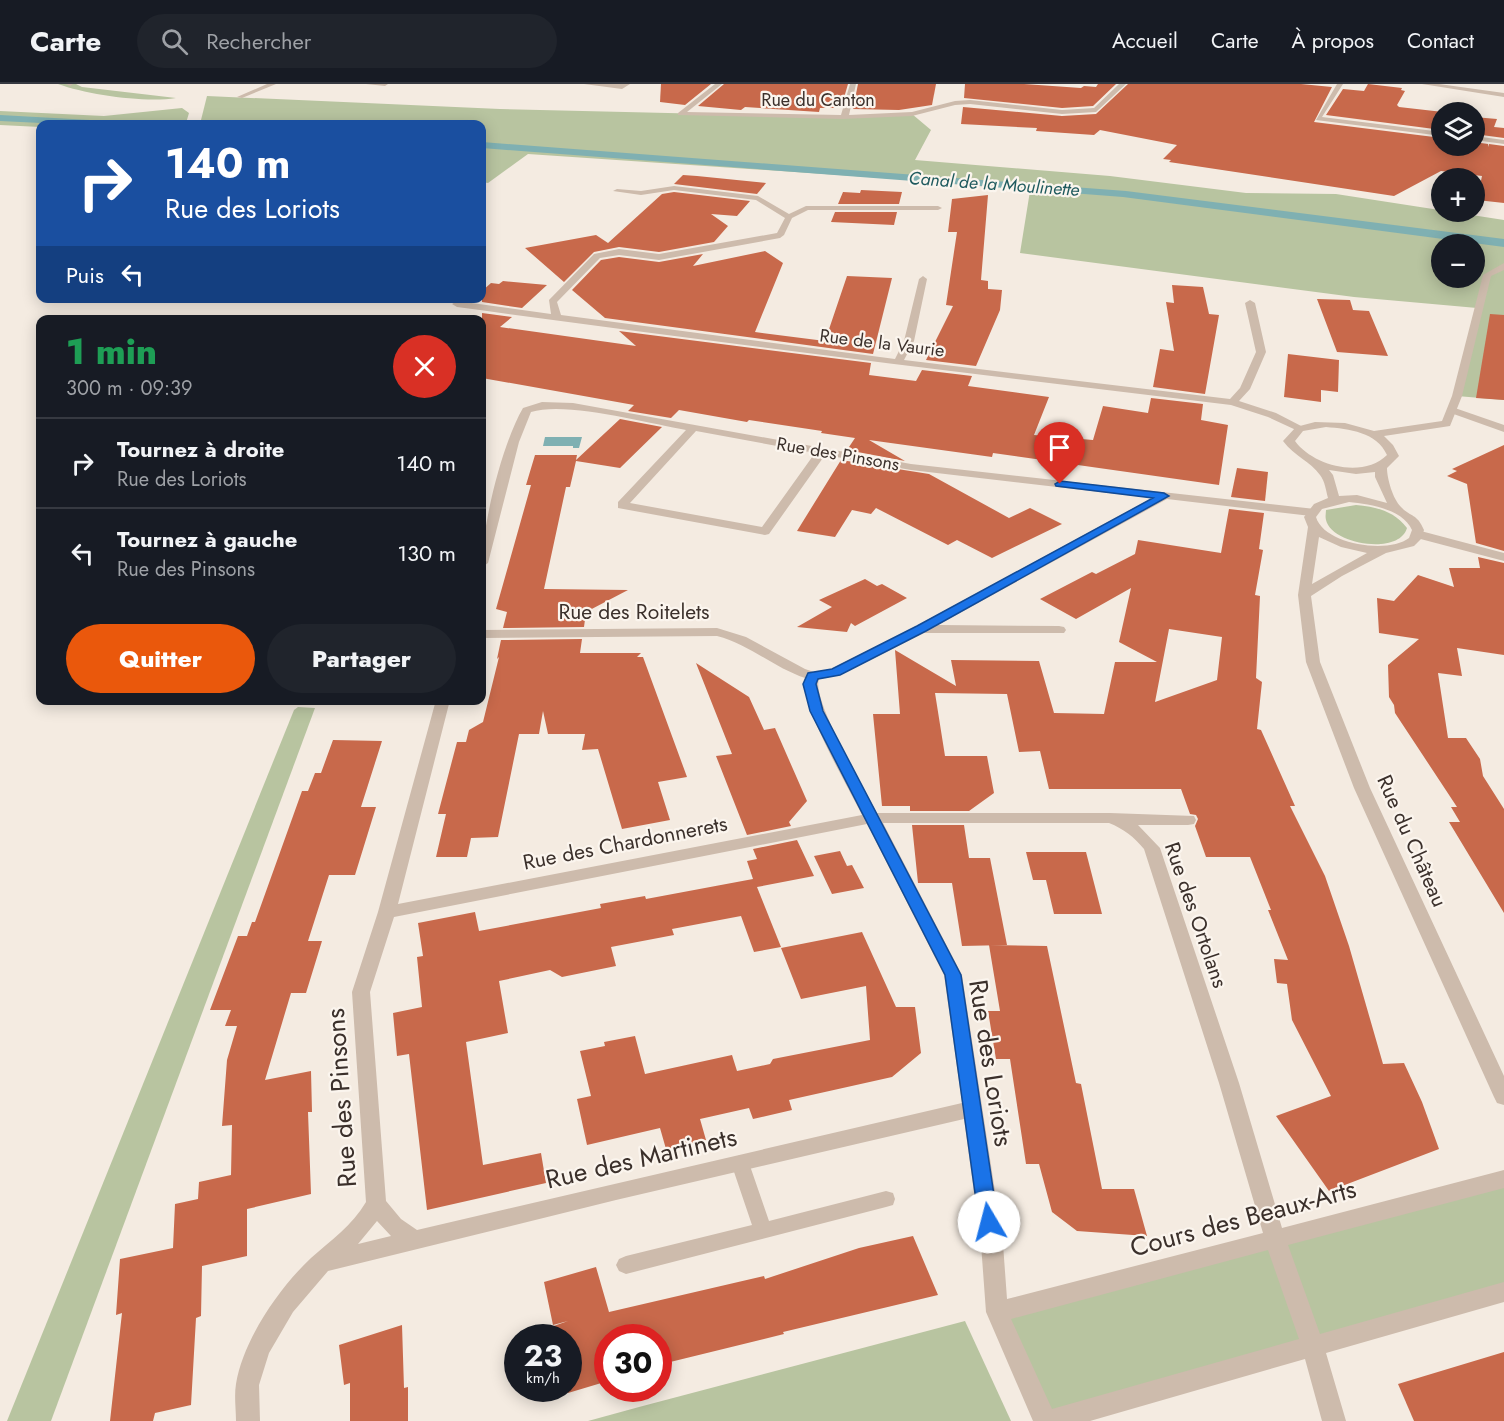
<!DOCTYPE html>
<html lang="fr">
<head>
<meta charset="utf-8">
<style>
	body { margin:0; font-family:Jost,sans-serif; background:#20242c; color:#f1f3f6; height:100vh; display:flex; flex-direction:column; font-size:22px; white-space:nowrap }
	* { box-sizing:border-box; margin:0 }
	p { font-size:20px; color:#9ea1a6 }
	.icon { flex:none; width:33px; height:33px; fill:none; stroke:currentColor; stroke-width:2; stroke-linecap:round; stroke-linejoin:round }
	.map { position:relative; flex:1; overflow:hidden }
	.drawer { position:absolute; left:36px; top:231px; width:450px; height:390px; display:flex; flex-direction:column; background:#171b24; border-radius:12px; box-shadow:0 3px 15px #0003 }
	.drawer>* { flex:none }
	.banner { position:absolute; left:36px; top:36px; width:450px; height:183px; border-radius:12px; box-shadow:0 3px 15px #0003; background:#1a4fa0; color:#fff; overflow:hidden }
	.fabs { position:absolute; left:1431px; top:18px; display:grid; gap:12px }
	.fabs a { display:grid; place-items:center; width:54px; height:54px; border-radius:50%; background:#171b24; box-shadow:0 3px 15px #0003; font-size:30px }
	.speed { position:absolute; left:504px; top:1240px; display:flex; gap:12px; font-size:30px; font-weight:700; text-align:center }
	.speed>* { display:grid; place-content:center; width:78px; height:78px; border-radius:50%; background:#171b24; box-shadow:0 3px 15px #0003; line-height:1 }
	.speed small { font-size:15px; font-weight:400 }
	.speed .limit { border:9px solid #d22; background:#fff; color:#111 }
	.pin { position:absolute; display:grid; place-items:center; width:51px; height:51px; color:#fff; margin:-62px -26px; border-radius:50% 50% 50% 0; rotate:-45deg; box-shadow:0 0 6px #0007 }
	.pin .icon { rotate:45deg }
	.me { position:absolute; width:66px; margin:-33px; rotate:352deg; stroke-linejoin:round; filter:drop-shadow(0 0 4px #0008) }
	.turn { display:flex; align-items:center; gap:21px; height:126px; padding:0 30px; font-size:27px }
	.turn .icon { width:78px; height:78px; stroke-width:2.5 }
	.turn b { display:block; font-size:42px; line-height:51px }
	.then { display:flex; align-items:center; height:57px; padding:0 30px; background:#0003; gap:12px; font-size:22px }
	.round { display:grid; place-items:center; flex:none; width:63px; height:63px; border-radius:32px; background:#20242c }
	.headline { display:flex; align-items:center; justify-content:space-between; height:102px; padding:0 30px }
	h1 { font-size:36px; font-weight:800; line-height:45px; color:#1e9e55 }
	.primary-button { display:flex; gap:12px; margin-top:auto; padding:12px 30px }
	.primary-button a { flex:1; height:69px; border-radius:36px; background:#ea580c; color:#fff; font-size:24px; font-weight:800; line-height:69px; text-align:center }
	.primary-button a+a { background:#20242c; color:#f1f3f6 }
	ul { padding:0; list-style:none }
	li { display:flex; align-items:center; gap:18px; height:90px; padding:0 30px; border-top:2px solid #363941 }
	li div { flex:1 }
	li b { display:block; font-size:22px }
	li em { font-style:normal }
	header { display:flex; align-items:center; gap:36px; box-sizing:border-box; height:84px; padding:0 30px; background:#171b24; border-bottom:2px solid #363941 }
	header strong { font-size:28px }
	nav { display:flex; gap:33px; margin-inline-start:auto; font-size:21px }
	.search { width:420px; height:54px; background:#20242c; display:flex; align-items:center; gap:15px; box-sizing:border-box; padding:0 21px; border-radius:33px; color:#9ea1a6; font-size:22px }
	.map>svg:first-child { display:block }
	.green { fill:#b8c4a0; fill-rule:evenodd }
	.water { fill:#7fb0b2 }
	.building { fill:#c8694b; fill-rule:evenodd }
	.lines { fill:none; stroke-linecap:round; stroke-linejoin:round }
	.service { fill:#cdbbac; fill-rule:evenodd }
	.minor { fill:#cdbbac; fill-rule:evenodd }
	.tertiary { fill:#cdbbac; fill-rule:evenodd }
	.route { fill:#1a73e8; stroke:#114b97; stroke-width:1.5 }
	.labels { text-anchor:middle; stroke-width:4.5; stroke-linejoin:round; paint-order:stroke }
	.far-street-label { font-size:18px; fill:#3b302b; stroke:#fbf5ee }
	.far-water-label { font-size:18px; font-style:italic; fill:#1f5a5e; stroke:#fbf5ee }
	.street-label { font-size:21px; fill:#3b302b; stroke:#fbf5ee }
	.near-street-label { font-size:26px; fill:#3b302b; stroke:#fbf5ee }
</style>
</head>
<body>
<header>
<strong>Carte</strong>
<div class="search"><svg class="icon" aria-label="search" viewBox="0 0 24 24"><circle cx="10" cy="10" r="6"/><path d="M15 15l6 6"/></svg>Rechercher</div>
<nav><a>Accueil</a><a>Carte</a><a>À propos</a><a>Contact</a></nav>
</header>
<div class="map">
<svg width="1504" height="1337" viewBox="0 0 1504 1337">
	<rect width="100%" height="100%" fill="#f4ebe1"/>
	<g class="green">
		<path d="M58,0H76L82,3L176,14C146,19 88,11 58,0Z"/>
		<path d="M207,12L500,25L843,33L912,30L931,46L915,76L1110,92L1246,109L1336,110L1504,136V316L1457,312L1477,224L1354,213L1020,169L1030,107L1015,103L528,70L488,99L482,98V40H200ZM1442,160H1474V194H1442Z"/>
		<path d="M182,24L189,29L186,39L40,40V43L0,41V27L104,32Z"/>
		<path d="M1356,421C1377,423 1394,427 1407,444C1399,472 1331,460 1326,436C1325,432 1326,429 1326,426Z"/>
		<path d="M298,623L315,624L51,1337H7L294,626Z"/>
		<path d="M1504,1095V1208L1050,1337L997,1228Z"/>
		<path d="M965,1237L1011,1337H588L639,1323Z"/>
	</g>
	<g class="water">
		<path d="M0,31L162,40H62L0,37Z"/>
		<path d="M482,58L1126,107L1504,155V163L1123,113L482,64Z"/>
		<path d="M545,353H582L579,364H573V362H543Z"/>
	</g>
	<g class="building">
		<path d="M661,0H711L685,21L660,18Z"/>
		<path d="M724,0H848L841,24H820L819,28L745,23L741,26L698,22Z"/>
		<path d="M858,0H936L932,21L899,26L853,25Z"/>
		<path d="M965,0H1024L1081,4L1084,2L1096,3L1098,0H1116L1093,22L1062,24L964,14Z"/>
		<path d="M1128,0H1301L1332,3L1314,38L1442,54V62H1474V58L1488,60L1489,63V60L1504,62V119L1477,116L1482,92L1441,87L1394,112L1169,78L1171,76L1163,75L1177,61L1100,46L1094,51L1036,47L1037,44L961,40L963,23L1062,32L1096,30Z"/>
		<path d="M1368,0L1402,4L1401,6L1405,7L1397,21L1399,23L1443,28H1442V46L1326,31L1343,5L1364,7Z"/>
		<path d="M1474,33L1497,35L1494,43L1504,44V54L1474,50Z"/>
		<path d="M683,91L697,92L766,99L757,110L674,100Z"/>
		<path d="M861,106L902,108L899,120H838L843,108L860,109Z"/>
		<path d="M674,108L750,117L737,132L711,130L728,142L714,158L659,168L619,163L594,168L564,198L525,164L596,151L608,159L662,110Z"/>
		<path d="M988,111L981,196L988,197V205L1002,206L1000,226L976,282L926,276L953,222L946,221L957,148H948L952,115Z"/>
		<path d="M835,128H897L894,141L831,138Z"/>
		<path d="M765,167L783,179L755,248L825,257L847,192L892,194L873,270L605,234L572,206L601,176L619,173L659,178L703,170L693,182Z"/>
		<path d="M503,197L547,201L522,224L482,218V207L491,199L499,200Z"/>
		<path d="M1172,201L1203,203L1209,230L1219,231L1205,310L1153,303L1160,265L1174,267L1166,218L1174,219Z"/>
		<path d="M1317,215L1350,216L1353,226L1369,227L1388,272L1337,268Z"/>
		<path d="M482,229L512,233L500,243L636,262L619,247L871,279L869,291L916,297L922,286L972,292L968,302L1049,313L1034,351L1093,356L1103,322L1148,329L1151,314L1203,320L1201,336L1228,341L1219,401L993,369L992,373L869,356L905,377L847,366L855,354L821,349L822,347L749,336L747,338L679,326L671,334L628,327L634,321L482,294Z"/>
		<path d="M1490,230L1504,231V316L1476,314Z"/>
		<path d="M1288,270L1339,276L1338,308L1321,306V318L1284,313Z"/>
		<path d="M620,335L662,343L620,384L576,377L570,403H566L544,505L628,506L586,528L584,543L503,544L507,528L496,525L531,401H526L535,371H577L576,376Z"/>
		<path d="M1504,361V467L1476,459L1467,400L1447,392L1457,387L1452,385Z"/>
		<path d="M841,376L929,390L1009,434L1030,424L1062,440L992,474L957,456L948,461L876,424L871,430L852,426L835,453L797,447Z"/>
		<path d="M1237,384L1268,388L1265,417L1231,413Z"/>
		<path d="M1229,425L1264,429L1259,465L1263,466L1255,511L1260,512L1256,594L1262,598L1257,645L1261,646L1295,722H1290L1325,792L1349,862L1383,980L1404,979L1422,1018L1439,1065L1329,1107L1276,1032L1331,1012L1292,936L1287,900L1277,899L1274,875L1288,876L1268,826H1271L1250,773H1206L1195,742L1198,735L1196,731L1190,730L1181,705H1049L1040,667L1019,668L1007,610L935,609L945,672H987L994,709L969,727H910V722H882L873,630H900L895,566L956,602L951,576L1039,577L1054,629L1104,630L1115,578H1157L1119,558L1131,504L1076,535L1040,515L1092,488L1096,490L1135,470L1138,456L1221,469ZM1169,545L1222,553L1217,596L1155,618Z"/>
		<path d="M1478,473L1504,479V571L1457,564L1462,592L1438,589L1448,654H1466L1480,675L1483,692L1504,725V829L1449,738H1460L1451,723H1457L1395,629L1394,621L1389,613L1388,581L1419,555L1379,549L1377,514L1394,517L1418,491L1454,503L1449,484H1480Z"/>
		<path d="M865,495L877,502L882,500L907,514L855,542L851,539L847,548L797,543L832,523L819,516Z"/>
		<path d="M582,555L580,569H641L637,573H643L687,693L658,698L670,736L622,745L598,665L582,666L585,650H548L543,627L539,650H519L498,753L471,754L467,773H436L446,730H438L457,658H466L469,646L483,638L499,573L497,575L501,556Z"/>
		<path d="M696,579L749,613L764,646L775,644L807,717L789,738L791,742L747,751L716,672L732,670Z"/>
		<path d="M333,656L382,657L361,723H376L355,791H329L308,857H322L306,909H291L265,996L311,987L312,1028H308L311,1110L247,1125V1172L202,1182L201,1232L196,1234L191,1321L155,1329L153,1337H110L122,1229L116,1231L120,1175L173,1164L175,1120L198,1115L199,1098L231,1091L232,1041L222,1042L227,976L237,942H225L231,926H210L238,852H247L252,838H255L302,707H308L315,689H321Z"/>
		<path d="M912,741H964L969,774H990L1007,861L962,862L952,799H918Z"/>
		<path d="M797,756L814,792L757,803L781,863L754,868L741,832L672,845L674,851L611,863L616,882L562,893L550,886L499,897L508,949L466,958L483,1081L541,1069L546,1099L427,1126L409,970L397,972L393,929L422,923L417,873L423,872L418,839L475,828L479,847L601,824L600,820L645,812L646,815L753,795L747,777L757,775L753,765Z"/>
		<path d="M840,767L847,782L852,781L864,804L832,810L814,772Z"/>
		<path d="M1026,768H1086L1102,830H1054L1046,796H1033Z"/>
		<path d="M862,848L896,923H915L921,969L892,993L789,1016L792,1026L753,1035L749,1024L700,1035L706,1056L666,1065L660,1044L587,1061L577,1015L591,1012L580,967L605,962L604,958L635,952L645,990L732,971L737,987L770,980L773,975L870,956L866,902L801,915L781,864Z"/>
		<path d="M989,861L1047,862L1076,999L1081,1000L1102,1105H1134L1147,1152L1077,1147L1052,1128L1039,1080H1026L1010,975H996L988,927H1000Z"/>
		<path d="M913,1152L938,1211L783,1248L784,1250L658,1281V1254H608V1297L568,1309V1254H546L545,1245L568,1237L553,1241L544,1198L596,1183L609,1228L764,1192L765,1195L859,1164Z"/>
		<path d="M402,1241L404,1304L408,1303V1337H350V1299L344,1301L339,1261Z"/>
		<path d="M1504,1268V1337H1414L1398,1300Z"/>
	</g>
	<g class="lines">
		<path class="service" d="M740,1071L746,1074L749,1079L769,1137L886,1107L893,1109L895,1115L893,1121L886,1123L626,1190L619,1187L616,1181L619,1175L626,1172L752,1141L731,1079L734,1074Z"/>
		<g class="minor">
			<path d="M66,0H73L70,2Z"/>
			<path d="M267,0H276L242,14L237,13Z"/>
			<path d="M366,0H388L385,2Z"/>
			<path d="M584,0H630L622,5Z"/>
			<path d="M715,0H722L687,28L841,31L850,0H856L849,31L912,28L955,17L970,16L1062,26L1094,24L1119,0H1126L1096,28L1062,30L970,20L955,21L912,32L842,35L678,31V29Z"/>
			<path d="M1337,0H1343L1322,33L1442,48V52L1316,36Z"/>
			<path d="M1474,52L1504,56V60L1474,56Z"/>
			<path d="M674,102L758,112L789,130L806,122H938L942,124L938,126H808L792,134L784,151L780,154L659,176L619,171L600,174L557,218L561,231L895,275L904,257L919,195L923,192L927,195L914,257L904,276L1230,315L1240,304L1256,268L1245,219L1250,216L1255,219L1266,268L1250,305L1239,317L1276,329L1305,344L1300,347L1296,346L1268,333L1231,321C972,290 713,258 457,223L452,220L457,217L551,230L549,216L594,170L619,165L659,170L777,149L785,134L756,116L674,106L641,111L613,107L617,105L641,107Z"/>
			<path d="M542,318L573,319L911,380L1315,425L1317,428L1311,432L1167,415L938,541L1059,542L1064,543L1066,546L1064,549H924L840,591L819,595C811,615 865,706 877,729H1110L1194,732L1196,736L1194,740L1188,741H1138L1160,764L1239,999L1282,1144L1504,1086V1104L1288,1161L1320,1250L1504,1198V1218L1326,1269L1346,1337H1322L1305,1275L1090,1337H1033L986,1228L981,1160L964,1035L616,1116L328,1187L293,1228L269,1269L259,1301L260,1337H236C236,1325 234,1312 236,1300C243,1256 279,1204 311,1174C331,1156 352,1142 366,1118L352,908L378,828L436,616H450L398,820L862,731C850,706 797,616 805,594C774,584 749,560 717,552L482,554V546L717,544L746,553L805,585L814,588L831,585L916,542L1152,414L911,386L825,371L769,450L765,451L618,424V418L686,346C647,339 566,317 531,328L519,358L488,479L482,483C482,441 502,360 523,324ZM696,347L815,369L762,443L630,419ZM883,739H1109C1124,745 1134,753 1144,765L1219,999L1263,1149L1007,1215L1003,1160L962,891ZM867,740L944,891L962,1019L417,1146L401,1135L386,1117L370,908L394,833ZM377,1137L391,1152L358,1160ZM1268,1166L1299,1255L1052,1325L1011,1235Z"/>
			<path d="M1452,323L1504,341V348L1448,328V324Z"/>
			<path d="M1417,446L1504,469V477L1413,453V447Z"/>
		</g>
		<g class="tertiary">
			<path d="M1422,0H1439L1504,9V13Z"/>
			<path d="M1504,179V186L1491,192L1462,312L1450,342L1384,352L1393,361L1399,372L1387,384C1387,395 1393,415 1401,423C1410,433 1417,429 1424,446L1421,455L1414,462L1386,469L1342,492L1311,512L1320,578L1370,704L1504,992V1021L1497,1019L1494,1013L1354,704L1306,578L1298,511L1308,443L1304,433L1314,420L1328,414C1326,407 1325,397 1320,391C1310,377 1295,373 1283,357L1296,343L1315,338L1345,339L1374,347L1442,337L1452,312L1483,191ZM1326,343C1349,345 1377,348 1387,371C1363,395 1313,382 1295,357L1303,347ZM1329,386L1356,390L1375,388V393L1387,419L1357,411L1339,412L1333,391ZM1349,418C1369,420 1403,425 1412,446L1409,454C1389,470 1324,461 1316,433L1322,425ZM1319,453L1341,463L1367,469L1312,500Z"/>
		</g>
	</g>
	<path class="route" d="M1060,397L1164,409L1169,412L926,547L840,591L818,595L816,600L823,627L961,891L998,1138L995,1144L989,1146L982,1144L979,1138L945,891L810,627L803,600L808,589L832,585L917,542L1153,414L1056,402L1055,400Z"/>
	<g class="labels">
		<g class="far-street-label">
			<text x="818" y="22">Rue du Canton</text>
			<text transform="translate(882 259) rotate(7)" y="6">Rue de la Vaurie</text>
			<text transform="translate(838 370) rotate(10)" y="6">Rue des Pinsons</text>
		</g>
		<g class="far-water-label">
			<text transform="translate(994 100) rotate(4)" y="6">Canal de la Moulinette</text>
		</g>
		<g class="street-label">
			<text x="634" y="535">Rue des Roitelets</text>
			<text transform="translate(1412 757) rotate(66)" y="7">Rue du Château</text>
			<text transform="translate(625 759) rotate(-11)" y="7">Rue des Chardonnerets</text>
			<text transform="translate(1196 831) rotate(71)" y="7">Rue des Ortolans</text>
		</g>
		<g class="near-street-label">
			<text transform="translate(991 979) rotate(81)" y="9">Rue des Loriots</text>
			<text transform="translate(341 1014) rotate(-94)" y="9">Rue des Pinsons</text>
			<text transform="translate(641 1074) rotate(-13)" y="9">Rue des Martinets</text>
			<text transform="translate(1243 1134) rotate(-15)" y="9">Cours des Beaux-Arts</text>
		</g>
	</g>
</svg>
<div class="fabs">
<a><svg class="icon" aria-label="layers" viewBox="0 0 24 24"><path d="M12 4l9 5-9 5-9-5zM3 14l9 5 9-5"/></svg></a>
<a>+</a>
<a>−</a>
</div>
<div class="speed"><div>23<small>km/h</small></div><div class="limit">30</div></div>
<div class="pin" style="left:1060px;top:400px;background:#d93025"><svg class="icon" aria-label="arrive" viewBox="0 0 24 24"><path d="M6 21V4h12l-3 4 3 4H6"/></svg></div>
<svg class="me" style="left:989px;top:1138px" viewBox="-20 -20 40 40"><circle r="19" fill="#fff"/><path d="M0-13L10 11 0 6-10 11z" fill="#1a73e8"/></svg>
<div class="banner">
<div class="turn"><svg class="icon" aria-label="right" viewBox="0 0 24 24"><path d="M7 20v-9h11M14 6l5 5-5 5"/></svg><div><b>140 m</b>Rue des Loriots</div></div>
<div class="then">Puis<svg class="icon" aria-label="left" viewBox="0 0 24 24"><path d="M17 20v-9H6M10 6l-5 5 5 5"/></svg></div>
</div>
<section class="drawer">
<div class="headline"><div><h1>1 min</h1><p>300 m · 09:39</p></div><a class="round" style="background:#d93025;color:#fff"><svg class="icon" aria-label="close" viewBox="0 0 24 24"><path d="M6 6l12 12M18 6L6 18"/></svg></a></div>
<ul>
<li><svg class="icon" aria-label="right" viewBox="0 0 24 24"><path d="M7 20v-9h11M14 6l5 5-5 5"/></svg><div><b>Tournez à droite</b><p>Rue des Loriots</p></div><em>140 m</em></li>
<li><svg class="icon" aria-label="left" viewBox="0 0 24 24"><path d="M17 20v-9H6M10 6l-5 5 5 5"/></svg><div><b>Tournez à gauche</b><p>Rue des Pinsons</p></div><em>130 m</em></li>
</ul>
<div class="primary-button"><a>Quitter</a><a>Partager</a></div>
</section>
</div>
</body>
</html>
